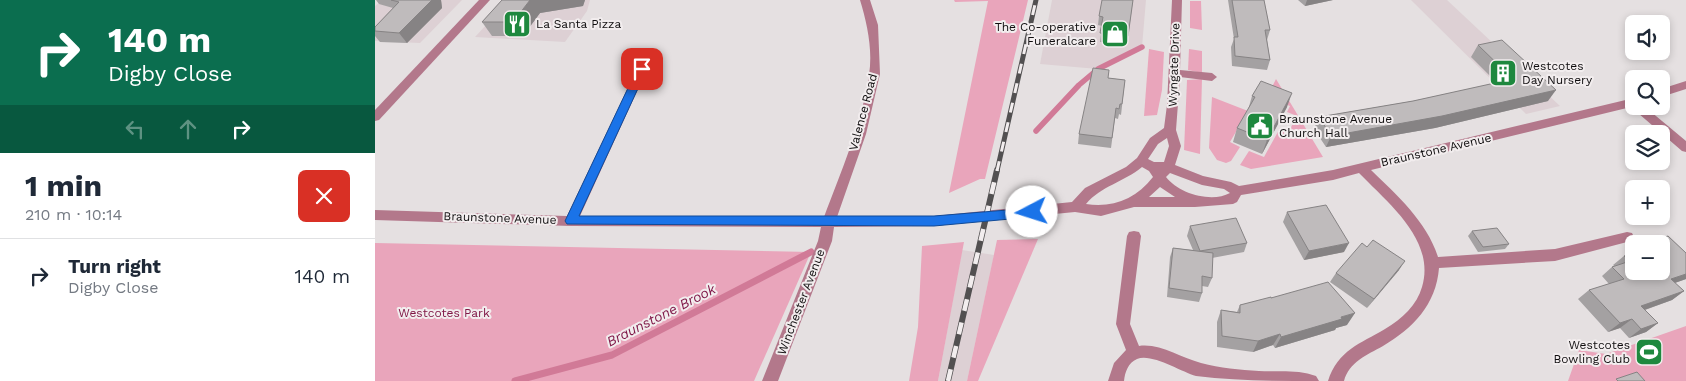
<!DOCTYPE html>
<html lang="en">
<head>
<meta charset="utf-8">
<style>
	body { margin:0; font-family:"Work Sans",sans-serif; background:#f6f6f7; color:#1f2937; height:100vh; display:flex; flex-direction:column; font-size:19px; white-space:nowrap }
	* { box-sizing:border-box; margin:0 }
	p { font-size:16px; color:#747a83 }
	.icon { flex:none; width:28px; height:28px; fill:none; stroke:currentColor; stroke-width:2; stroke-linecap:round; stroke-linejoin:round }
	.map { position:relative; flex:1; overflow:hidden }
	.details { display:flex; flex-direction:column; background:#fff; width:375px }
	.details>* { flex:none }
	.top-card { background:#0b6e4f; color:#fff; overflow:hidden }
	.buttons { position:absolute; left:1250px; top:15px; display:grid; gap:10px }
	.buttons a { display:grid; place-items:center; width:45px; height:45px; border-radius:8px; background:#fff; box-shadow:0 2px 8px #0003; font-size:25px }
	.pin { position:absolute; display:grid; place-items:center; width:42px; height:42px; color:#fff; margin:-21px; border-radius:10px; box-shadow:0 2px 8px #0006 }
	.me { position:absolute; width:55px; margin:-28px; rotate:265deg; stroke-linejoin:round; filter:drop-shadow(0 0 4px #0008) }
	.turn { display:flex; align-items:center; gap:18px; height:105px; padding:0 25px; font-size:22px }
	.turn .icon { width:65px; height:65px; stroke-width:2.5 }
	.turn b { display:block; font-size:35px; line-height:42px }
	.lanes { display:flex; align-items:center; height:48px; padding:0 25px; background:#0003; justify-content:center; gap:25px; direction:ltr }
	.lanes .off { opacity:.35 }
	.round { display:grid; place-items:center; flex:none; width:52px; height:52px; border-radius:8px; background:#f6f6f7 }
	.overview { display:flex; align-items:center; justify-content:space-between; height:85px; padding:0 25px }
	h1 { font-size:30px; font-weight:700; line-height:38px }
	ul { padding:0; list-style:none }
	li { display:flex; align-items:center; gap:15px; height:75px; padding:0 25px; border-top:1px solid #e0e1e3 }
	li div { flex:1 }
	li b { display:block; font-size:19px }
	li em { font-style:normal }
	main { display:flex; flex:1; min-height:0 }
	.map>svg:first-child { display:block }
	.built { fill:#ddd0d4 }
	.green { fill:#e9a5bb }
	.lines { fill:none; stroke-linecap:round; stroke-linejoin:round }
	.stream-far1 { stroke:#d17a97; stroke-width:5.5 }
	.stream { stroke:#d17a97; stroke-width:7 }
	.minor { fill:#b3788b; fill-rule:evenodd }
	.rail-far1-casing { stroke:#525051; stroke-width:5 }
	.rail-casing { stroke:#525051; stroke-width:6 }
	.rail-far1 { stroke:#f2edee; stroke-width:3; stroke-dasharray:10; stroke-linecap:butt }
	.rail { stroke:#f2edee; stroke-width:4.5; stroke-dasharray:12; stroke-linecap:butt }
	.wall { fill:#a4a1a2 }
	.shaded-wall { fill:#868384 }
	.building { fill:#bfbbbc; stroke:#868384 }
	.route { fill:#1a73e8; stroke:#114b97 }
	.labels { text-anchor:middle; stroke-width:4; stroke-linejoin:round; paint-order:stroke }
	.poi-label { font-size:12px; fill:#100e0f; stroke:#f2edee; text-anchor:start }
	.street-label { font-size:12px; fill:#100e0f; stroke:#f2edee }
	.park-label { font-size:12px; fill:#801847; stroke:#f2edee }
	.water-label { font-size:14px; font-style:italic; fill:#7e1546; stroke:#f2edee }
</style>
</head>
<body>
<main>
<section class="details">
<div class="top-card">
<div class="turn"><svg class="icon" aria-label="right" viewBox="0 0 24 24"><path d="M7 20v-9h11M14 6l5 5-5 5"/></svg><div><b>140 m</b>Digby Close</div></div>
<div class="lanes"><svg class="icon off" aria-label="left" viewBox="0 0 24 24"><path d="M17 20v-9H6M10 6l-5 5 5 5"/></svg><svg class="icon off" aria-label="ahead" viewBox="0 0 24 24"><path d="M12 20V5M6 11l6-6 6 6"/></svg><svg class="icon" aria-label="right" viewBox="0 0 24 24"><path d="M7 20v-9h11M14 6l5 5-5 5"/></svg></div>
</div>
<div class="overview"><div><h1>1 min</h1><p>210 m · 10:14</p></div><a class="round" style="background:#d93025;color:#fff"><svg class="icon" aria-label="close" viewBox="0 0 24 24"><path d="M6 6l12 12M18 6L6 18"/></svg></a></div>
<ul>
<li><svg class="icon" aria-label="right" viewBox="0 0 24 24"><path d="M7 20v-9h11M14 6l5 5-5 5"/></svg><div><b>Turn right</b><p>Digby Close</p></div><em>140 m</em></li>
</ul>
</section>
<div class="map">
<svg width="1311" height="381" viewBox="0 0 1311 381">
	<rect width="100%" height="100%" fill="#e5e0e1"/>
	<g class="built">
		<path d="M8,0H87L45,43L0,41V6Z"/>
		<path d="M134,0H215L212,11L190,42L100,37Z"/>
		<path d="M677,0H771L767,47L723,69L665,64Z"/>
		<path d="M1036,0H1072L1185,106L1151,114Z"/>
		<path d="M587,250L619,255L592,381H563Z"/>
	</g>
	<g class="green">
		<path d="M579,0H653L610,179H605L574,193L613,1L580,2Z"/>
		<path d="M815,1H826L827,30L815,28Z"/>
		<path d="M774,49L789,52L787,90L782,115L769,116Z"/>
		<path d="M814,49L827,51V73L813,70Z"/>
		<path d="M827,79L825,154L809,150L812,80Z"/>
		<path d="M901,79L948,157L876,169L865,165L874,151L889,157L905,128L914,131L922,116L912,112L915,106L892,97Z"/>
		<path d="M837,97L873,111L855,142L865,147L856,161L851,163L842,160L834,148Z"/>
		<path d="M663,239L603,381H592L622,240Z"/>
		<path d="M589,242L563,381H534L543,327L547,246Z"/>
		<path d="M0,243L436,252L379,381H0Z"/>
		<path d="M1311,326V381H1193L1204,350L1231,354Z"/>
	</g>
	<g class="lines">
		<path class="stream-far1" d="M661,131L704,85L723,69L767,47"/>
		<path class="stream" d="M140,381L237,355L436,252"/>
		<g class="minor">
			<path d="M104,0H115L4,120L0,121V110Z"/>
			<path d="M485,0H495L503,25L505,74L491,134L462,217L559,216L697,202L710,188L751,167L762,158L775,138L789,128L792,105L797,0H807L805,70L837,73L842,77L837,81L805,77L801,130L806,146L800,165L828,176L856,182L864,186L958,170L1259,98V106H1269L1311,141V152L1307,151L1256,107L996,170C1022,195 1052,222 1063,257L1180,249L1252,232L1257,233L1259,237L1257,241L1252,242L1180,261L1064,268C1061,305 1038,328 1008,346C992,355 974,362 969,381H953C963,350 985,344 1010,329C1027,319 1042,305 1047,287C1061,240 1013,203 984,173L958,180L866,195L862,202L858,204L820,207H759L726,216L700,212L559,226L459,227L457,241L403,381H387L443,241L446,227L196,226L0,220V210L192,216L270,52L275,49L280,52L205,216L449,217C466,172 487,123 494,75C498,50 492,23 485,0ZM792,138L794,146L789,162H779L773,159L783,144ZM767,167L774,171L778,177C761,199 738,208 711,204C726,186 749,182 767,167ZM795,173L827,185L849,189L855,193C837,203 804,194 791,177ZM785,187L800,197H774Z"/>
			<path d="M1311,81V89L1286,97V89Z"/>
			<path d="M759,231L764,232L766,236L755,324L764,346C785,343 806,358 826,363C845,368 865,370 884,371C903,372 923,369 941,376L944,381C903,381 860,381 821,376C806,372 777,353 762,359C753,363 750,372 749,381H733L739,363L751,350L741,324L752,236L754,232Z"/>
		</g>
		<g class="rail-far1-casing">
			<path id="rail-far1" d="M622,171L661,0"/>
		</g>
		<g class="rail-casing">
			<path id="rail" d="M573,381L622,170"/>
		</g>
		<use href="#rail-far1" class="rail-far1"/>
		<use href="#rail" class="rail"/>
	</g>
	<g class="wall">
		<path d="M1,0H66L67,8L32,43L5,42L0,36V27L18,8L4,4Z"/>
		<path d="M127,0H210L208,6L165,13L148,36H117L107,22Z"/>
		<path d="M758,0L752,45L725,42L727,26L723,25L724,16Z"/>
		<path d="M853,0H889L895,30L892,40L895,60L892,70L857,66L856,47L859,39Z"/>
		<path d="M923,0H958L930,6Z"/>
		<path d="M1103,45L1173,101L1060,128L951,147L939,129L944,117L1038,101L1122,83L1096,57Z"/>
		<path d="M733,78L750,80L746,115L744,114L743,119L740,118L736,148L703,144L704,134Z"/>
		<path d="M877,96L912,107L887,154L858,142L862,128L873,110Z"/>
		<path d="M912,212L969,252L929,260L908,222Z"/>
		<path d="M815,226L872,243L869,252L837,258V278L833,287L827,286V293L824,302L792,297L795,257L798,248L818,250L812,236Z"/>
		<path d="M1097,231L1134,244L1130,249L1103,252L1093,236Z"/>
		<path d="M1293,236L1311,253V279L1300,283L1309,291L1297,300L1270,310L1283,323L1271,332L1254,338L1245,328L1233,332L1203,299L1214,290L1234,284L1227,276L1237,267L1239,266L1238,265L1249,256L1259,253V271H1286V244H1269Z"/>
		<path d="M992,247L1024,270L992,308L955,282L961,273Z"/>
		<path d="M896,298L972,325L961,328L960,330L900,348L898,345L878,352L842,347V322L846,310L862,312L865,305Z"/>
	</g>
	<g class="shaded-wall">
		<path d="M57,0H66L67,8L32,43L24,33Z"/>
		<path d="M155,0H210L208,6L165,13L148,36L138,22Z"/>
		<path d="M932,0H958L930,6Z"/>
		<path d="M1181,90L1173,101L1060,128L951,147L956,136Z"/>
		<path d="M917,93L912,107L887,154L892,140Z"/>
		<path d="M974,243L969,252L929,260L934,251Z"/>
		<path d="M1030,261L1024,270L992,308L999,299Z"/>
		<path d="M1311,274V279L1285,288L1296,279Z"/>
		<path d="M1309,291L1297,300L1255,315L1266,306Z"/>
		<path d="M980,313L972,325L961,328L960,330L900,348L906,337L966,317Z"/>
		<path d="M1257,319L1245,328L1233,332L1245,323Z"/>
		<path d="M1283,323L1271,332L1254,338L1266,329Z"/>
		<path d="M905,334L898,345L878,352L883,341Z"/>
	</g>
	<g class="building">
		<path d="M16,0H57L24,33L0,31V27L24,2Z"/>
		<path d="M127,0H155L138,22H107Z"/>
		<path d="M727,0H758L753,36L725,33L728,17L724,16Z"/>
		<path d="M857,0H889L895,30H890L895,60L860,56L859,37H863Z"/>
		<path d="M1127,40L1181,90L1067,116L956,136L944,117L1038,101L1138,79L1103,45Z"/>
		<path d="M718,68L734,70L733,78L750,80L747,104H745L744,109L741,108L737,138L704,134Z"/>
		<path d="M886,81L917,93L892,140L862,128L880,97L877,96Z"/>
		<path d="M951,205L974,243L934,251L912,212Z"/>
		<path d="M861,218L872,243L825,251L815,226Z"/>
		<path d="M1122,228L1134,244L1108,247L1097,231Z"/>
		<path d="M1293,236L1311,253V274L1296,279L1309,291L1266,306L1283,323L1266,329L1257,319L1245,323L1214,290L1249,279L1237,267L1255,261L1249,256L1259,253V271H1286V244H1271L1270,243Z"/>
		<path d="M998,240L1030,261L999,299L961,273L987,243L992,247Z"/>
		<path d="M798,248L838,253L837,278L827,276V293L794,288Z"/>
		<path d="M953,282L980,313L966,317L967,319L906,337L905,334L883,341L847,336L846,310L865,313V305L896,297V298Z"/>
		<path d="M1262,372L1270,381H1243L1241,379Z"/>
	</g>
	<path class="route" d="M267,65L272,69L204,216H559L657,208L661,209L663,212L661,216L657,217L559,226L192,224L190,221L262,69Z"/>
	<defs>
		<g id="restaurant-square" transform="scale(1.4375)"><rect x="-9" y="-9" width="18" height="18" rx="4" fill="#1e883e" stroke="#f2edee"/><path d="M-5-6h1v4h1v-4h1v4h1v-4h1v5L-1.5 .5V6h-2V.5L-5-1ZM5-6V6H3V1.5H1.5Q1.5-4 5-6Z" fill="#fff"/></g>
		<g id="shop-square" transform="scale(1.4375)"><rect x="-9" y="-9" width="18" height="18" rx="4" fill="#1e883e" stroke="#f2edee"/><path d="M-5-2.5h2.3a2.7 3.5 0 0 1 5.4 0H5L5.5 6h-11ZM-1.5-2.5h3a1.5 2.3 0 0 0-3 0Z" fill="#fff"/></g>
		<g id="building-square" transform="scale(1.4375)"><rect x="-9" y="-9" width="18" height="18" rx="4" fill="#1e883e" stroke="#f2edee"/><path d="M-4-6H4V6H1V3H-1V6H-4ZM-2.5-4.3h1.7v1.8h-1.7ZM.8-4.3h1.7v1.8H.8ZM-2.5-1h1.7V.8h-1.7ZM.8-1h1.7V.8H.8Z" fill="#fff"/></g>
		<g id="civic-square" transform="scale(1.4375)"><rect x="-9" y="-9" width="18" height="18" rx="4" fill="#1e883e" stroke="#f2edee"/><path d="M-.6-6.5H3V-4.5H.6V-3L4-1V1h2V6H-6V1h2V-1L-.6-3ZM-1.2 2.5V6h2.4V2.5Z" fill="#fff"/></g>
		<g id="stadium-square" transform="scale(1.4375)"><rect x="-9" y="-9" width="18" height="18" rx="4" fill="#1e883e" stroke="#f2edee"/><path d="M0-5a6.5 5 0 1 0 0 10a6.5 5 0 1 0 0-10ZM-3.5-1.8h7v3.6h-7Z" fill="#fff"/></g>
	</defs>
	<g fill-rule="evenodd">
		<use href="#restaurant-square" x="142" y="24"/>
		<use href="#shop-square" x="740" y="34"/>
		<use href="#building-square" x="1128" y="73"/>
		<use href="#civic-square" x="885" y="126"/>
		<use href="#stadium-square" x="1274" y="352"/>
	</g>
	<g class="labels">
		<g class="poi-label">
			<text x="161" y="28">La Santa Pizza</text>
			<text x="721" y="31" text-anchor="end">The Co-operative<tspan x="721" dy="14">Funeralcare</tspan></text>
			<text x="1147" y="70">Westcotes<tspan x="1147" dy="14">Day Nursery</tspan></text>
			<text x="904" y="123">Braunstone Avenue<tspan x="904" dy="14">Church Hall</tspan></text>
			<text x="1255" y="349" text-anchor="end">Westcotes<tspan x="1255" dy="14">Bowling Club</tspan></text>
		</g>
		<g class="street-label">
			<text transform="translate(799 65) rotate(-88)" y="4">Wyngate Drive</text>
			<text transform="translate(488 112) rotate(-75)" y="4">Valence Road</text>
			<text transform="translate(1061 150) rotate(-13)" y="4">Braunstone Avenue</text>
			<text transform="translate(125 218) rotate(2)" y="4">Braunstone Avenue</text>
			<text transform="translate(426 302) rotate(-69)" y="4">Winchester Avenue</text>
		</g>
		<g class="park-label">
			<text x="69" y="317">Westcotes Park</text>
		</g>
		<g class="water-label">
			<text transform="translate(286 315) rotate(-27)" y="5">Braunstone Brook</text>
		</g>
	</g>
</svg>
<div class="buttons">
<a><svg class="icon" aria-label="sound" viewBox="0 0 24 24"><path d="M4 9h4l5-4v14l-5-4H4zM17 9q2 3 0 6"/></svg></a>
<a><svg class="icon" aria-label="search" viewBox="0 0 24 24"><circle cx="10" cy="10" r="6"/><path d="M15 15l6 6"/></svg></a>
<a><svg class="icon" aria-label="layers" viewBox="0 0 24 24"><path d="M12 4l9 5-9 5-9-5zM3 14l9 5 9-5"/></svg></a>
<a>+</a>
<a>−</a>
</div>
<div class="pin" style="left:267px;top:69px;background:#d93025"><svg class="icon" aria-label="arrive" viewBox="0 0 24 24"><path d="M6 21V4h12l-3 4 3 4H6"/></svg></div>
<svg class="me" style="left:657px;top:212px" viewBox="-20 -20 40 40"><circle r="19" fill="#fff"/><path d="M0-13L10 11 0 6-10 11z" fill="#1a73e8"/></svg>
</div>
</main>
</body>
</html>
